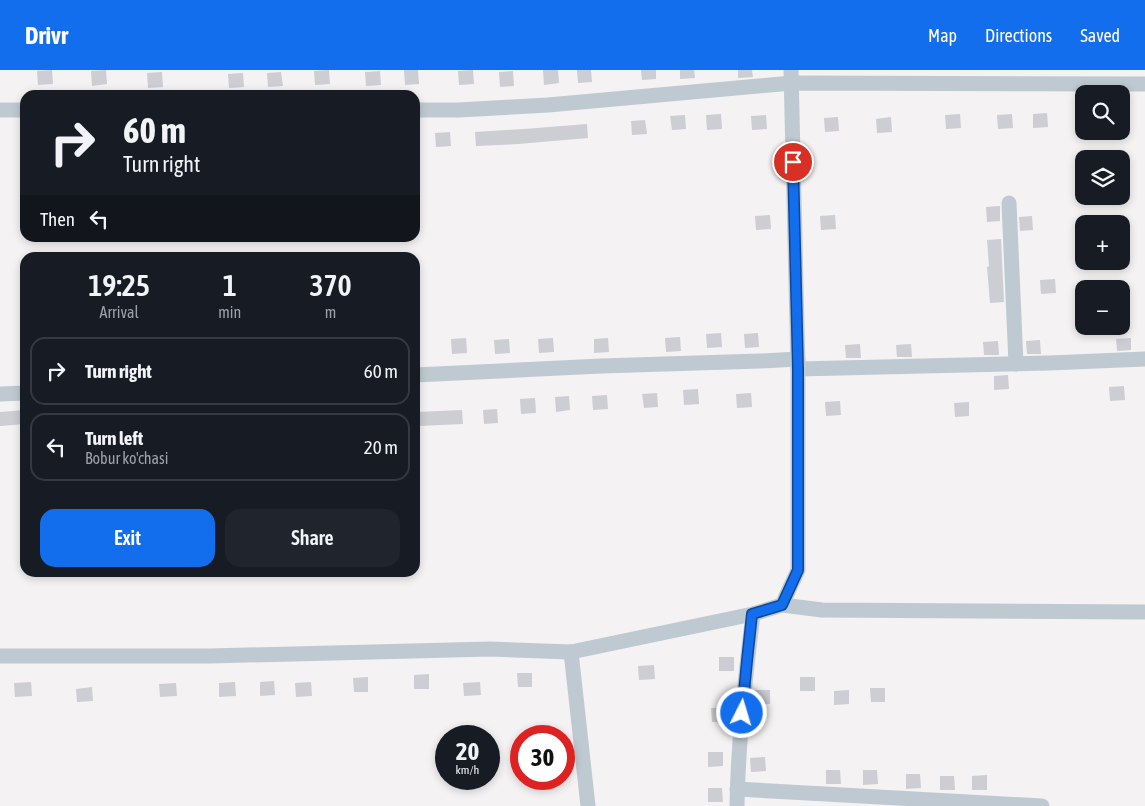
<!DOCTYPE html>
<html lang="en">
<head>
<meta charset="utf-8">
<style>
	body { margin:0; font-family:"Asap Condensed",sans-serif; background:#20242c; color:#f1f3f6; height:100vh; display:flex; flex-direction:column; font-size:19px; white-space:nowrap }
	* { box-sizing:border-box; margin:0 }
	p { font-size:16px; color:#9ea1a6 }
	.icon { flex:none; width:28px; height:28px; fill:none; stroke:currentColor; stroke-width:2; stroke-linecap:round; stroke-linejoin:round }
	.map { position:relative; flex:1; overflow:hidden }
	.drawer { position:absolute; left:20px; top:182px; width:400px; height:325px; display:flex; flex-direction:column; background:#171b24; border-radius:15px; box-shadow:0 2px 8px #0003 }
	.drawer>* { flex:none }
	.guide { position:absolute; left:20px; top:20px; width:400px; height:152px; border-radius:15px; box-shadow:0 2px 8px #0003; background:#171b24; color:#f1f3f6; overflow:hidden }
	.buttons { position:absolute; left:1075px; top:15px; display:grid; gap:10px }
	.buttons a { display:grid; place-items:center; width:55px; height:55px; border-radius:10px; background:#171b24; box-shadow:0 2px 8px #0003; font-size:25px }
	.speed { position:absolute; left:435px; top:655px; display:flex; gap:10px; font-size:25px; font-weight:700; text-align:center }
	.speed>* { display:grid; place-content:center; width:65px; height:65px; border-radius:50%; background:#171b24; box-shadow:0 2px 8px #0003; line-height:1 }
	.speed small { font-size:12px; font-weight:400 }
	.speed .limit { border:8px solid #d22; background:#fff; color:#111 }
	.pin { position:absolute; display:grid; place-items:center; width:42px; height:42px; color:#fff; margin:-21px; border:2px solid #fff; border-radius:50%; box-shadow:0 1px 5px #0007 }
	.me { position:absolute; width:55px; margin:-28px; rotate:5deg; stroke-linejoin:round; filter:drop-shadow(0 0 4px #0008) }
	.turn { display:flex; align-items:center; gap:18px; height:105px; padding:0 20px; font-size:22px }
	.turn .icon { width:65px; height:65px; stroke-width:2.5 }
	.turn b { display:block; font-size:35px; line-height:42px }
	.then { display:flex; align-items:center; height:48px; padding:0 20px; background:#0003; gap:10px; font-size:19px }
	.eta { display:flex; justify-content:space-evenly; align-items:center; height:85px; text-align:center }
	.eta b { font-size:30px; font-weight:600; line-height:35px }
	.primary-button { display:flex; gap:10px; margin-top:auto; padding:10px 20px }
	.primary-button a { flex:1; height:58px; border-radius:15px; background:#136eed; color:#fff; font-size:20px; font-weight:600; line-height:58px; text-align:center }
	.primary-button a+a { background:#20242c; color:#f1f3f6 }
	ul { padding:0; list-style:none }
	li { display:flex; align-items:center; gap:15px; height:68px; margin:0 10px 8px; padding:0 10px; border:2px solid #363941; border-radius:15px }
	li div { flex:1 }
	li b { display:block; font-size:19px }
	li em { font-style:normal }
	header { display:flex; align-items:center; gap:30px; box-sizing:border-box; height:70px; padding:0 25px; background:#136eed; color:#fff }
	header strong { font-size:24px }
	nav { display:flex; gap:28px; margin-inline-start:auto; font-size:18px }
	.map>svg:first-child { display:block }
	.building { fill:#ccced4 }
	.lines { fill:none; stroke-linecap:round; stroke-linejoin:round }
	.minor { stroke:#bfc9d1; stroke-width:15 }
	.route-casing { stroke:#0c489a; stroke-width:12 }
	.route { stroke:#136eed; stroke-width:9 }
</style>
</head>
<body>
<header>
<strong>Drivr</strong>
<nav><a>Map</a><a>Directions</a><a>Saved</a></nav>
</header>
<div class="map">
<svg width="1145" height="736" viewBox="0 0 1145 736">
	<rect width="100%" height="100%" fill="#f4f2f2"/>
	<g class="building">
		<path d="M52,0L53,14L38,15L37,1Z"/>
		<path d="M106,0L107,14L92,16L91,1Z"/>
		<path d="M329,0L330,14L315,15L314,1Z"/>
		<path d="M404,0H418L419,14L405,15Z"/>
		<path d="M473,0L474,14L459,15L458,1Z"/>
		<path d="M543,0H558L559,13L544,15Z"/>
		<path d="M577,0H591L592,12L578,13Z"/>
		<path d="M641,0H656V9L642,10Z"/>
		<path d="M680,0H694L695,8L680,9Z"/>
		<path d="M738,0H752L753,7L738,8Z"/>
		<path d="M380,1L381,15L366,16L365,2Z"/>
		<path d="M513,1L514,16L500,17L499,2Z"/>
		<path d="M162,2L163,17L148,18L147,3Z"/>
		<path d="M281,2L283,16L268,17L267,3Z"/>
		<path d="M243,3L244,17L229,18L228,4Z"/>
		<path d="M1047,43L1048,57L1033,58V44Z"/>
		<path d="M721,44L722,59L707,60L706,45Z"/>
		<path d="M960,44L961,58L946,59L945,45Z"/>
		<path d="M1012,44L1013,58L998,59L997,45Z"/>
		<path d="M685,45L686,59L672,60L670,46Z"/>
		<path d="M766,45L767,59L752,60L751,46Z"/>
		<path d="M838,47L839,61L825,62L824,48Z"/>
		<path d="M891,47L892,62L877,63L876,49Z"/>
		<path d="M645,50L647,64L632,65L631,51Z"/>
		<path d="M587,54L588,68L518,74L476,76L475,62L524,59Z"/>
		<path d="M450,62L451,76L436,77L435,63Z"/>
		<path d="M1000,136V151L987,152L986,137Z"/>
		<path d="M770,145L771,159L756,160L755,146Z"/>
		<path d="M835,145L836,159L821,160L820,146Z"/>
		<path d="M1032,146L1033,160L1020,161L1019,147Z"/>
		<path d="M1001,169L1004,232L990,233L987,197L989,196L987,170Z"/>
		<path d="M1055,209L1056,223L1041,224L1040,210Z"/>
		<path d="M721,263L722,277L707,278L706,264Z"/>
		<path d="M758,263L759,277L745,278L744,264Z"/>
		<path d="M680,267L681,281L666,282L665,268Z"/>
		<path d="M466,268L467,283L452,284L451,269Z"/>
		<path d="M553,268L554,282L539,283L538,269Z"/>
		<path d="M608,268L609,282L594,283V269Z"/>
		<path d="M1131,268V280L1117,281L1116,269Z"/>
		<path d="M509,269L510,283L495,284L494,270Z"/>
		<path d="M1040,270L1041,284H1027L1026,271Z"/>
		<path d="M998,271L999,285H984L983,272Z"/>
		<path d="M860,274L861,288H846L845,275Z"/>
		<path d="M911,274L912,287H897L896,275Z"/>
		<path d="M1008,305L1009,319L994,320V306Z"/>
		<path d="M1124,316L1125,330L1110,331L1109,317Z"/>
		<path d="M698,319L699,334L684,335L683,320Z"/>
		<path d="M657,323L658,337L644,338L642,324Z"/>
		<path d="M751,323L752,337L737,338L736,324Z"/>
		<path d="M607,325L608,339L593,340L592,326Z"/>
		<path d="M569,326L570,340L556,342L555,327Z"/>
		<path d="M535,328L536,343L521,344L520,329Z"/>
		<path d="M840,331L841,345L826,346L825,332Z"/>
		<path d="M969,332V346L955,347L954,333Z"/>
		<path d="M497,339L498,353L484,354L483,340Z"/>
		<path d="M25,340V354L0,356V342Z"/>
		<path d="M462,340L463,354L419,356L418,342Z"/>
		<rect x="719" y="587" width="15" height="14"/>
		<path d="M654,595L655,609L639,610L638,596Z"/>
		<path d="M517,603H532V617H518Z"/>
		<path d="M429,604V619H414V605Z"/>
		<path d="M368,607V622H354L353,608Z"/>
		<rect x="800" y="607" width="15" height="14"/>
		<path d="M274,611L275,625L260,626V612Z"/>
		<path d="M31,612L32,626L15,627L14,613Z"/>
		<path d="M235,612L236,626L219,627V613Z"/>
		<path d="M311,612L312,626L296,627L295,613Z"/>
		<path d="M480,612L481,625L464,626L463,613Z"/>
		<path d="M176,613L177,626L160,627L159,614Z"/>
		<path d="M92,617L93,631L77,632L76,619Z"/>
		<path d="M870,618H885V632H871Z"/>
		<rect x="755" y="620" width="15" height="14"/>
		<path d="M849,620V634L834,635V621Z"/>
		<path d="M711,638H726V652H712Z"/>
		<path d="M708,682H723V696L708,697Z"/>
		<path d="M765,687L766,701L751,702L750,688Z"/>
		<path d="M826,700H840L841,714H826Z"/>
		<path d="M863,700H877L878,714L863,715Z"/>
		<path d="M906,704H920L921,718L906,719Z"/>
		<path d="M987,705V720H972V706Z"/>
		<path d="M940,706H954L955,720H940Z"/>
		<path d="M708,718H722L723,732H708Z"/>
	</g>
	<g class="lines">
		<g class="minor">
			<path d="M0,40H25"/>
			<path d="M415,40H459L548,35L792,13L1145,14"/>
			<path d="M1009,133L1016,294"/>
			<path d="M798,299L1049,293L1145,289"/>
			<path d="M415,305L601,296L760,291L798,289"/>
			<path d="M0,324L25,323"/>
			<path d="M782,535L798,500V299L791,0"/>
			<path d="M571,582L588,736"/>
			<path d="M0,586H210L490,579L571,582L753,544L782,535L822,540L1145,542"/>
			<path d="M737,719L1042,736"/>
			<path d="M737,736C738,672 745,608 753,544"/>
		</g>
	</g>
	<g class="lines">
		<g class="route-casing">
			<path id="route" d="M742,643L747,591L752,544L782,535L798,500V299L793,92"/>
		</g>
		<use href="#route" class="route"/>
	</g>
</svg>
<div class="buttons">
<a><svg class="icon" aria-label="search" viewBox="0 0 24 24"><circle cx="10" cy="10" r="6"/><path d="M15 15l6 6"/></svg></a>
<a><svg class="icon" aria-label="layers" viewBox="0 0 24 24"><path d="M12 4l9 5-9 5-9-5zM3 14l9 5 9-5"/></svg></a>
<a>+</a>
<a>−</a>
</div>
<div class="speed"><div>20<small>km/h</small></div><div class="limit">30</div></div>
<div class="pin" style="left:793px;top:92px;background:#d93025"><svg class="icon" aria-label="arrive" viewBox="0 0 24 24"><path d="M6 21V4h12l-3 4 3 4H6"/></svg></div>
<svg class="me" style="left:742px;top:643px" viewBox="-20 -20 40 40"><circle r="17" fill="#136eed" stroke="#fff" stroke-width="3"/><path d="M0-11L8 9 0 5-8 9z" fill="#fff"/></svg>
<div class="guide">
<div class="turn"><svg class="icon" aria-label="right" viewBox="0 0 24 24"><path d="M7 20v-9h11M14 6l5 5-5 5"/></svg><div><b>60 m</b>Turn right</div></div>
<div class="then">Then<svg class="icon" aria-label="left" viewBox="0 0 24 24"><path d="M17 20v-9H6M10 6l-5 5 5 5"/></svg></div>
</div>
<section class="drawer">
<div class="eta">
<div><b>19:25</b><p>Arrival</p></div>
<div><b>1</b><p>min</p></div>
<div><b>370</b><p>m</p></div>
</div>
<ul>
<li><svg class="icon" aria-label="right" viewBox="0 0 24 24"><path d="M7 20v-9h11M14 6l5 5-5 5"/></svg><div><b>Turn right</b></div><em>60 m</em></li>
<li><svg class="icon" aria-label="left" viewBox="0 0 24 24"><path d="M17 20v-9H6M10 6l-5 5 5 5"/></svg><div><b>Turn left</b><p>Bobur ko'chasi</p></div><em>20 m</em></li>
</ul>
<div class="primary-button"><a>Exit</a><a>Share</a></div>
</section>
</div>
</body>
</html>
